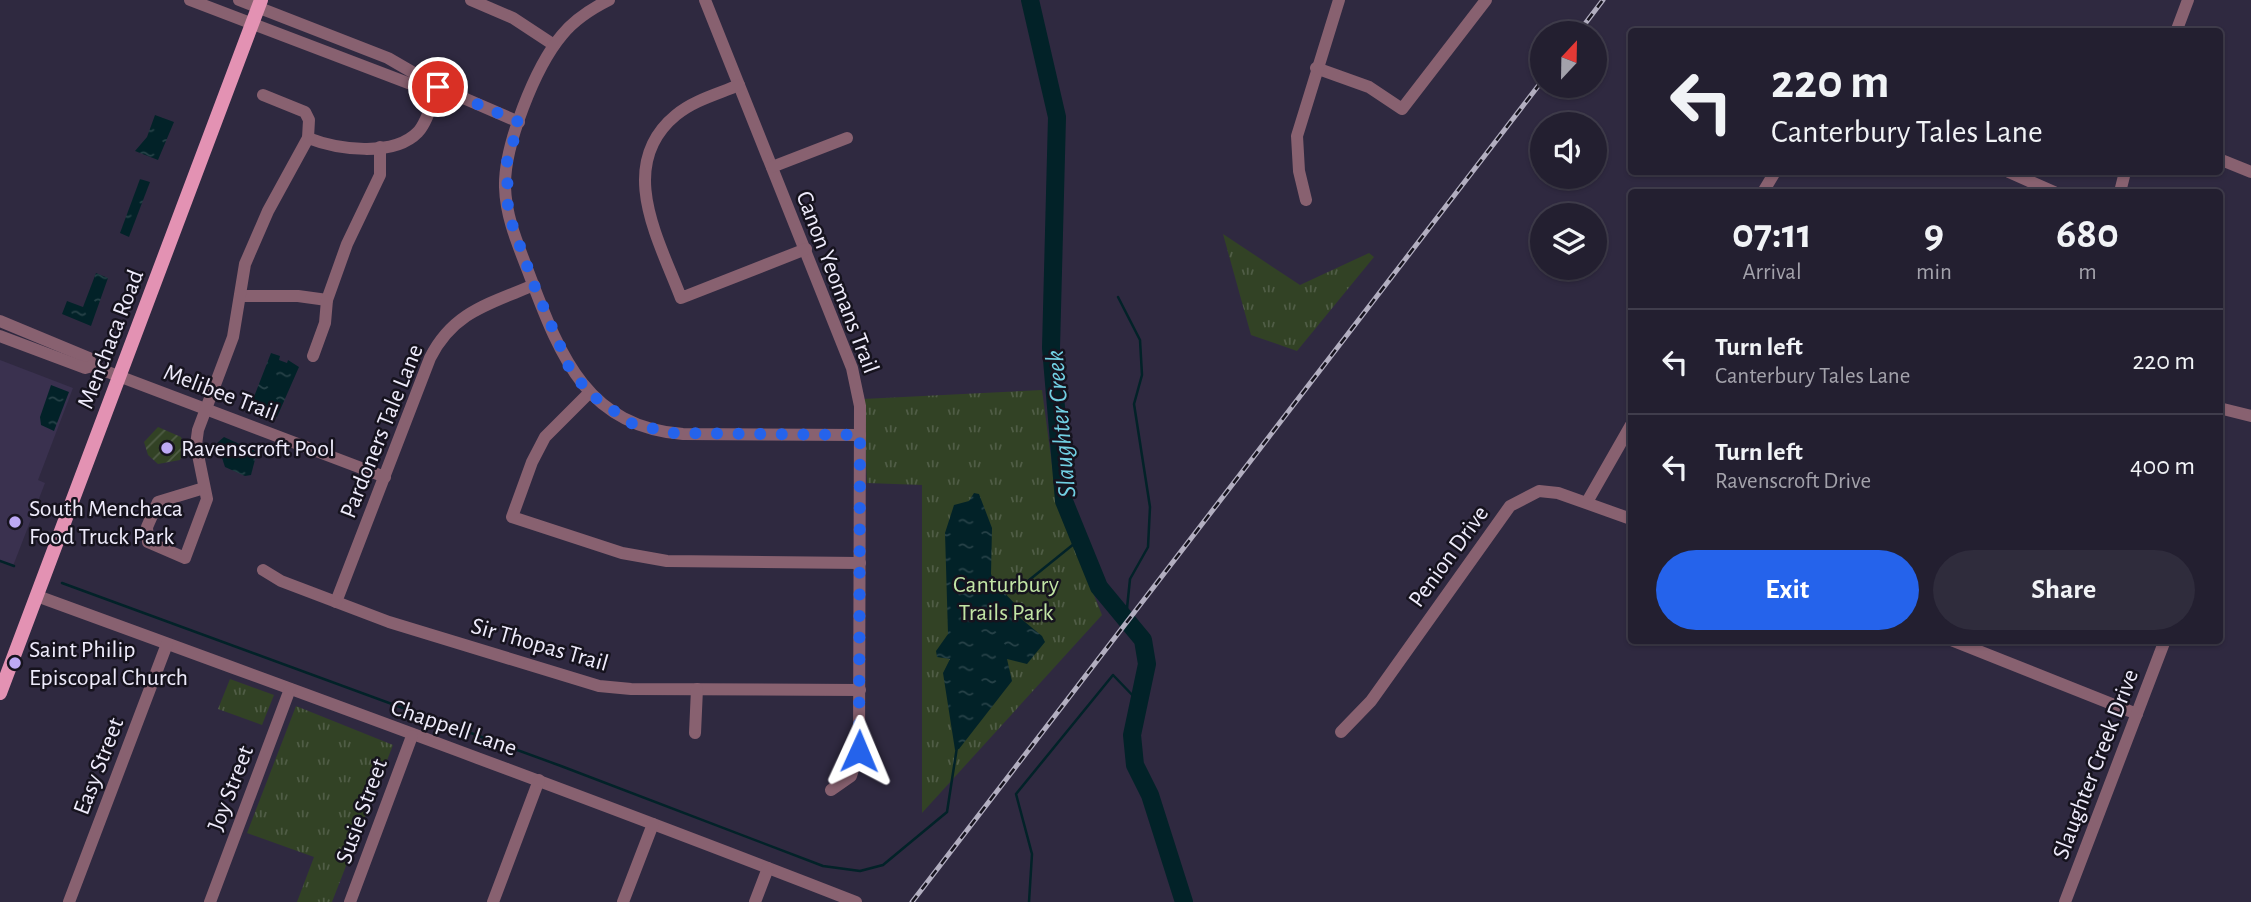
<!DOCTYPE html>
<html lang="en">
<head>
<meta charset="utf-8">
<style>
	body { margin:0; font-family:"Alegreya Sans",sans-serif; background:#2f2c3c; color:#f1f3f6; height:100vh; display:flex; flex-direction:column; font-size:26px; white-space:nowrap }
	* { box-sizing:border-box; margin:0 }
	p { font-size:23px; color:#a3a2ab }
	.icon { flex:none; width:38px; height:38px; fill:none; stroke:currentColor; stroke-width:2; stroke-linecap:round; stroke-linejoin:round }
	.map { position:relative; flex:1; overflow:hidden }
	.details { position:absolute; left:1628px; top:189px; width:595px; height:455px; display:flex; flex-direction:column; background:#231f30; border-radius:7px; box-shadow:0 2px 5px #0004,0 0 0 2px #403d4c }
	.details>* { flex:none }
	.hud { position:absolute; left:1628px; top:28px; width:595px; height:147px; border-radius:7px; box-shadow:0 2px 5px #0004,0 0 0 2px #403d4c; background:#231f30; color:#f1f3f6; overflow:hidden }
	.needle { width:46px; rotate:22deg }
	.fabs { position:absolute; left:1530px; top:21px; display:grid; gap:14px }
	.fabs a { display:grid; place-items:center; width:77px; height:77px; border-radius:50%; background:#231f30; box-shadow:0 2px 5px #0004,0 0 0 2px #403d4c; font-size:35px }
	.pin { position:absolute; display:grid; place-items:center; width:60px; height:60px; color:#fff; margin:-30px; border:4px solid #fff; border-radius:50%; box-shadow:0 2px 7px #0007 }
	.me { position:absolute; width:77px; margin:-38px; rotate:1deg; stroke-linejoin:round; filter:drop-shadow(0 0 5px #0008) }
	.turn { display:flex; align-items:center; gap:24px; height:147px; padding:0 28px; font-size:32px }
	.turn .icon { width:91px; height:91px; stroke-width:2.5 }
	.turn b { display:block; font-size:49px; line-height:60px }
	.eta { display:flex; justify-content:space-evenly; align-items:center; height:119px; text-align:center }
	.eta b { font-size:42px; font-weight:600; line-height:49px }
	.button { display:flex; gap:14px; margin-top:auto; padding:14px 28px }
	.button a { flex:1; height:80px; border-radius:42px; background:#2563eb; color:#fff; font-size:28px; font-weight:600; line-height:80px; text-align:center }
	.button a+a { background:#2f2c3c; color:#f1f3f6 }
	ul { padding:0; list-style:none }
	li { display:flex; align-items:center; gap:21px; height:105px; padding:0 28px; border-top:2px solid #403d4c }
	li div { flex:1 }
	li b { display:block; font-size:26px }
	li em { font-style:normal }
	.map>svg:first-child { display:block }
	.built { fill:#3a314f }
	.grass { fill:url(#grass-tufts) }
	.garden { fill:url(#garden-furrows) }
	.water { fill:url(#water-ripples) }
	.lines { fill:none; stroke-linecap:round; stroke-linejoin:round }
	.stream { stroke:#022228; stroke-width:2.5 }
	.river { stroke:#022228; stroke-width:18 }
	.minor { stroke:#886170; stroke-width:12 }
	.major { stroke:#e392b3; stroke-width:14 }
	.rail-casing { stroke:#b2aec0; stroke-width:5 }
	.rail { stroke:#16131e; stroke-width:2.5; stroke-dasharray:8; stroke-linecap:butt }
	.route { stroke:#2563eb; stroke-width:12; stroke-dasharray:0 21.6 }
	.poi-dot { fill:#bda9f5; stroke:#16131e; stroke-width:2.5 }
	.labels { text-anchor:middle; stroke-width:5; stroke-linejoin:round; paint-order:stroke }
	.street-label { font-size:24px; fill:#eeebfb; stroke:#16131e }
	.poi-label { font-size:24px; fill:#eeebfb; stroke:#16131e; text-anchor:start }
	.park-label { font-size:24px; fill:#c2e5a5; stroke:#16131e }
	.water-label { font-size:26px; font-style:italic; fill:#71d0e3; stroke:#16131e }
</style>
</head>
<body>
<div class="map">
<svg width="2251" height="902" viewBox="0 0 2251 902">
	<defs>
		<pattern id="grass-tufts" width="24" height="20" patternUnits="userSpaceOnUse" patternTransform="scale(1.75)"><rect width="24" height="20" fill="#324225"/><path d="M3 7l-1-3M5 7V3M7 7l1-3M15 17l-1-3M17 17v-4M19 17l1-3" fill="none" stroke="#505d46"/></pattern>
		<pattern id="garden-furrows" width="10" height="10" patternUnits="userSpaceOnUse" patternTransform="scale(1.75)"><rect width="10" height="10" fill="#324225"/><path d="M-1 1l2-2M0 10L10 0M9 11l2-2" fill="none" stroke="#505d46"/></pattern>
		<pattern id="water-ripples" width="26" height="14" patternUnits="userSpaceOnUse" patternTransform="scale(1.75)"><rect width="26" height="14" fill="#022228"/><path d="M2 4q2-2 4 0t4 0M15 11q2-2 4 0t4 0" fill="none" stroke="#274248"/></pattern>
	</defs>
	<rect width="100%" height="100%" fill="#2f2940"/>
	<path class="built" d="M0,360L73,388L38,480L45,483L13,566L0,561Z"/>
	<g class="grass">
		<path d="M1223,234L1300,285L1369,253L1374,257L1297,351L1251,335Z"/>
		<path d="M1042,390L1057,503L1102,615L922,813V485L867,483L863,399Z"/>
		<path d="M230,679L274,695L262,725L218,709Z"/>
		<path d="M296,706L393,745L332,902H297L314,857L247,833Z"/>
	</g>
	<path class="garden" d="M158,427L181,437L185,449L180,460L158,464L148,455L144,442Z"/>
	<g class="water">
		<path d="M155,115L174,122L158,160L135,151L147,137Z"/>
		<path d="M140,179L150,182L129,237L120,233Z"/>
		<path d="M96,273L108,278L91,326L62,314L67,301L83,307Z"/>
		<path d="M271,353L280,356L279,360L287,363L288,360L299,367L277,417L250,407Z"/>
		<path d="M51,385L69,392L54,431L41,425L40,417Z"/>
		<path d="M224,437L257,452L251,475L245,476L225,467L217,443Z"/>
		<path d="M974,493L979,494L992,528L991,574L994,582L1020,609L1019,617L1042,636L1045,642L1027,664L1007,659L1012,681L959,749L955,750L943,673L950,659L937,657L936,651L948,634L945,533L954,505L969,501Z"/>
	</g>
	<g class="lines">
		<g class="stream">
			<path d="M1118,297L1140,340L1142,375L1134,404L1150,507L1148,547L1130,579L1126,618"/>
			<path d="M0,561L14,566"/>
			<path d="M62,583L561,766L823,866L860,871L883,865L947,812L957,747"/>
			<path d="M1013,593L1080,539"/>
			<path d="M1029,902L1032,854L1016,794L1113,675L1139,702"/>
		</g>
		<path class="river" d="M1030,0L1057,117L1051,348L1064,501L1099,587L1143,640L1147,664L1132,735L1135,765L1150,795L1184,902"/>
		<g class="minor">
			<path d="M190,0L408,83L434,86"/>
			<path d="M239,0L388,58L438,87L519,122"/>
			<path d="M471,0L513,18L554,45"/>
			<path d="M609,0C591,9 575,19 562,35C535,67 504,146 505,187C506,220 520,249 531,279C561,358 588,427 683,434L860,435"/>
			<path d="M705,0L852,368L860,406L859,751L851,776L831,790"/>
			<path d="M2176,32L2188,0"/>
			<path d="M1316,68L1369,87L1402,109L1486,0"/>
			<path d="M739,85C718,94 694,100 676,115C615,165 659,240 681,298L806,249"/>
			<path d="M308,138C336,149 393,158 418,132C428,121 432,101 438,87"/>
			<path d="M2219,159L2251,172"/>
			<path d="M772,167L847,138"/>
			<path d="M2009,172L2054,192"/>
			<path d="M1763,192L1775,172"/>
			<path d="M2120,192L2125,172"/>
			<path d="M1306,200L1299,171L1297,136L1339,0"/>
			<path d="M240,296H298L327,300"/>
			<path d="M0,321L89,358L92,366"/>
			<path d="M0,336L85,368L92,366L385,477"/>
			<path d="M313,356L325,323L327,300L347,244L380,175V147"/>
			<path d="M589,393L545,437L532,462L512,517L622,553L667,561L860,563"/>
			<path d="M2219,408L2251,416"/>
			<path d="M204,488L158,502L147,527L148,542L185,558L207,499L196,445L198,430L233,337L245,264L268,211L308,138L309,120L305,112L263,95"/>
			<path d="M1587,502L1631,425"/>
			<path d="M263,570L281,581L389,622L599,686L631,689L860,690"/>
			<path d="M37,596C311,696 584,796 856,902"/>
			<path d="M336,602L430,358C453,312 489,304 534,285"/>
			<path d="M1951,640L2137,714"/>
			<path d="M1341,732L1371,701L1510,506L1539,491L1558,493L1631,519"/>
			<path d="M695,733L697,689"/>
			<path d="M69,902L167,644"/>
			<path d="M210,902L290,689"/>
			<path d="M350,902L412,736"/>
			<path d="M493,902L539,780"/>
			<path d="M623,902L653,824"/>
			<path d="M755,902L768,868"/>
			<path d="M2065,902L2165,640"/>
		</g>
		<path class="major" d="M0,693L261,0"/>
		<g class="rail-casing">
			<g id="rail">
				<path d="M1578,33L1603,0"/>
				<path d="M912,902L1542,81"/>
			</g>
		</g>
		<use href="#rail" class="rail"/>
	</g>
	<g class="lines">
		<path class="route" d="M438,87L519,122L507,162L508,213L534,285L569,367L589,393L631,423L670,433L860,435L859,751"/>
	</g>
	<g class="poi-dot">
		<circle cx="167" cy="448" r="7"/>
		<circle cx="15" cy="522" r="7"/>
		<circle cx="15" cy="663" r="7"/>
	</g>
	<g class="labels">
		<g class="street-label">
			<text transform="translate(838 282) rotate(69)" y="8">Canon Yeomans Trail</text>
			<text transform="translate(110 339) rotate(-69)" y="8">Menchaca Road</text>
			<text transform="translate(221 392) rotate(21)" y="8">Melibee Trail</text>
			<text transform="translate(381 431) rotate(-68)" y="8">Pardoners Tale Lane</text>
			<text transform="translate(1448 556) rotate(-54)" y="8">Penion Drive</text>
			<text transform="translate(540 644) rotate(16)" y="8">Sir Thopas Trail</text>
			<text transform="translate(454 727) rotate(19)" y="8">Chappell Lane</text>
			<text transform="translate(2095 764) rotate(-69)" y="8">Slaughter Creek Drive</text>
			<text transform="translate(98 766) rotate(-69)" y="8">Easy Street</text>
			<text transform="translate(230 788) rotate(-69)" y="8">Joy Street</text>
			<text transform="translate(361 811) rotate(-70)" y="8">Susie Street</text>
		</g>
		<g class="poi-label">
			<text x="181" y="456">Ravenscroft Pool</text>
			<text x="29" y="516">South Menchaca<tspan x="29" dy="28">Food Truck Park</tspan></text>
			<text x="29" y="657">Saint Philip<tspan x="29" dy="28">Episcopal Church</tspan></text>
		</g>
		<g class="park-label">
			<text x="1006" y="592">Canturbury<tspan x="1006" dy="28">Trails Park</tspan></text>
		</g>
		<g class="water-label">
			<text transform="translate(1060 424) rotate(-95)" y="9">Slaughter Creek</text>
		</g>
	</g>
</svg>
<div class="fabs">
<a><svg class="needle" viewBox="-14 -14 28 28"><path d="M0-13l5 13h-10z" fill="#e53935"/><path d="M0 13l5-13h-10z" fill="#a3a2ab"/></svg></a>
<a><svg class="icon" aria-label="sound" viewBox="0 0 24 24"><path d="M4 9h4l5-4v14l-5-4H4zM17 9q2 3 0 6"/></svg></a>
<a><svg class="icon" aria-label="layers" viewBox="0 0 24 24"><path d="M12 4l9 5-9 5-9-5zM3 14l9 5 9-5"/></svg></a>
</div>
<div class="pin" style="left:438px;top:87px;background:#d93025"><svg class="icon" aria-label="arrive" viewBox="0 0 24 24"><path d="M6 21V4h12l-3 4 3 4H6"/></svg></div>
<svg class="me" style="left:859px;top:751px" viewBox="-20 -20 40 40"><path d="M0-17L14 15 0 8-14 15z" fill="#2563eb" stroke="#fff" stroke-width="4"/></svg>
<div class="hud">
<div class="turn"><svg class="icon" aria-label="left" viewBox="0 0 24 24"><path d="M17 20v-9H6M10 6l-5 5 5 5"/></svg><div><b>220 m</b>Canterbury Tales Lane</div></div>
</div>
<section class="details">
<div class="eta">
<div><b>07:11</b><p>Arrival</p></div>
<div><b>9</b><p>min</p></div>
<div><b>680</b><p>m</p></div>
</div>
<ul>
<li><svg class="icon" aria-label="left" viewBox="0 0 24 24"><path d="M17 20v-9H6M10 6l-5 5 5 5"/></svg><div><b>Turn left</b><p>Canterbury Tales Lane</p></div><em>220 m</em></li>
<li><svg class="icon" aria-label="left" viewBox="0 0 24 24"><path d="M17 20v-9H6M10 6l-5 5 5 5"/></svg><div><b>Turn left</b><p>Ravenscroft Drive</p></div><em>400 m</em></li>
</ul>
<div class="button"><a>Exit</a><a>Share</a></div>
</section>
</div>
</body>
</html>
